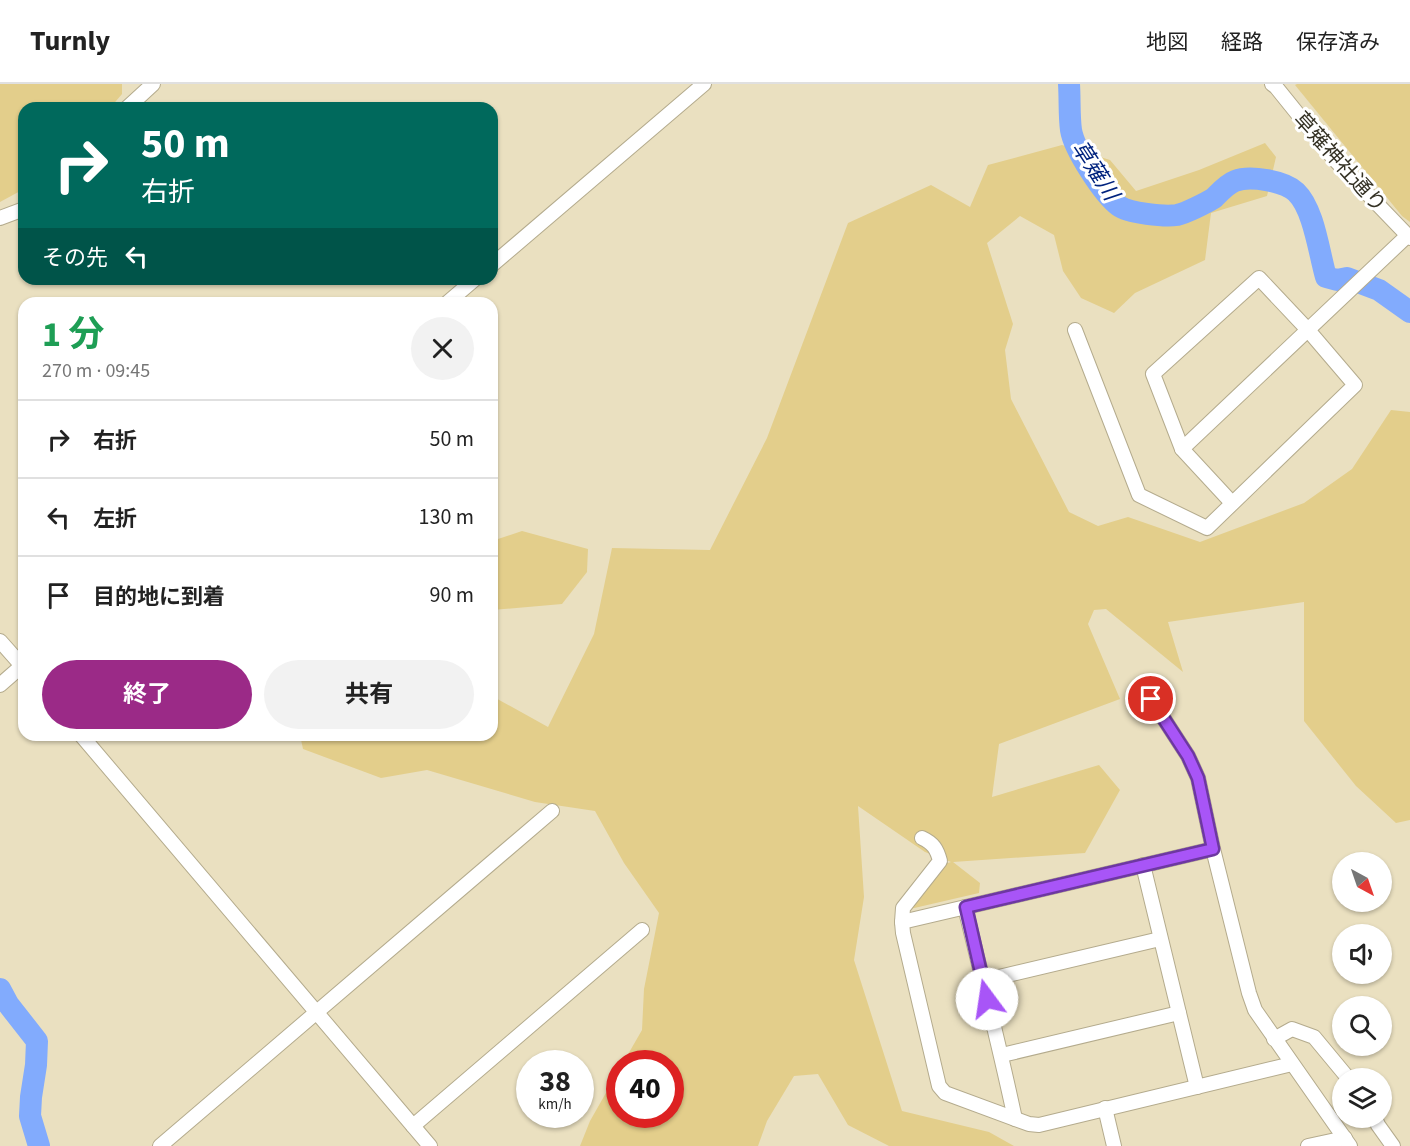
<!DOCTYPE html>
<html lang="ja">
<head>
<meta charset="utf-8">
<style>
	body { margin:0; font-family:"Source Sans 3","Noto Sans JP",sans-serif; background:#f2f2f2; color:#222; height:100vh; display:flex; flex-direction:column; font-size:22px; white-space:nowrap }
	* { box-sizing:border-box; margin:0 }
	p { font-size:20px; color:#767676 }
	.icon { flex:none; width:33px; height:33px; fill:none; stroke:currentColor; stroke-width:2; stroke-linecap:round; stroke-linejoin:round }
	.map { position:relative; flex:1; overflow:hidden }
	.details { position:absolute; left:18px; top:213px; width:480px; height:444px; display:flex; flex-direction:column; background:#fff; border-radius:18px; box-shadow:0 2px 4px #0004 }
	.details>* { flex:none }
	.banner { position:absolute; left:18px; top:18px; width:480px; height:183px; border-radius:18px; box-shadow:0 2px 4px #0004; background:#00695c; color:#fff; overflow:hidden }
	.needle { width:39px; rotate:140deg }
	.tools { position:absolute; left:1332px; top:768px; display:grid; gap:12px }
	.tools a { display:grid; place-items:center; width:60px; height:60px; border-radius:50%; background:#fff; box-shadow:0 2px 4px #0004; font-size:30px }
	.speed { position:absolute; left:516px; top:966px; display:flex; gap:12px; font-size:30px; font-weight:700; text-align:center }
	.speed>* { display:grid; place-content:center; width:78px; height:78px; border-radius:50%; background:#fff; box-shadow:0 2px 4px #0004; line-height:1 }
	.speed small { font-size:15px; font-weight:400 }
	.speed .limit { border:9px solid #d22; background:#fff; color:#111 }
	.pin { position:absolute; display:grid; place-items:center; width:51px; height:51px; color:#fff; margin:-26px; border:3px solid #fff; border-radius:50%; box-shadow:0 2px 6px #0007 }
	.me { position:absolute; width:66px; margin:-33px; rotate:346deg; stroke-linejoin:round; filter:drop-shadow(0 0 4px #0008) }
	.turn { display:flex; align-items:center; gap:21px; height:126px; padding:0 24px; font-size:27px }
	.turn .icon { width:78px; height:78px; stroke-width:2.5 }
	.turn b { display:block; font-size:42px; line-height:51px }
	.then { display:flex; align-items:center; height:57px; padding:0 24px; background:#0003; gap:12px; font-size:22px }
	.round { display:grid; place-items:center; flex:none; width:63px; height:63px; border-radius:32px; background:#f2f2f2 }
	.overview { display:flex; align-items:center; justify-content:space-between; height:102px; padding:0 24px }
	h1 { font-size:36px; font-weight:700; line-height:45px; color:#1e9e55 }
	.cta { display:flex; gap:12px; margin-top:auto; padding:12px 24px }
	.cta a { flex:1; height:69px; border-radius:36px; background:#9b2a87; color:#fff; font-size:24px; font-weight:700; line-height:69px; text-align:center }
	.cta a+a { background:#f2f2f2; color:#222 }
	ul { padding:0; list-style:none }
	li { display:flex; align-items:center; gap:18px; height:78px; padding:0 24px; border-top:2px solid #e0e0e0 }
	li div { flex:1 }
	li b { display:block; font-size:22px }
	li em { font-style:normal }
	header { display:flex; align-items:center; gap:36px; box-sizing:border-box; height:84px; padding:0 30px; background:#fff; border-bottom:2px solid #e0e0e0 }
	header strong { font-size:28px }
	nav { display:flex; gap:33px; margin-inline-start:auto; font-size:21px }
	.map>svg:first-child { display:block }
	.green { fill:#e3ce8b }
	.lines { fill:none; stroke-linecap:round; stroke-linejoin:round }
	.river { stroke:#82abfd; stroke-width:22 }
	.minor-casing { stroke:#b4ab8d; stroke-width:16 }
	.minor { stroke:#fff; stroke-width:14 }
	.route-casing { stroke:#6d37a1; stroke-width:15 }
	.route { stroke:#a855f7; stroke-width:10 }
	.labels { text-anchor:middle; stroke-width:6; stroke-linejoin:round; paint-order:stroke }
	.street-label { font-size:21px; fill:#353225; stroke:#fff }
	.water-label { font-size:22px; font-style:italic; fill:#01237e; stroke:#fff }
</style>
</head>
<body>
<header>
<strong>Turnly</strong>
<nav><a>地図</a><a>経路</a><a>保存済み</a></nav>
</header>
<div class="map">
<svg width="1410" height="1062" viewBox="0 0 1410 1062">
	<rect width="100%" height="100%" fill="#eae0c0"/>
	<g class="green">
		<path d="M0,0H122V10L110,24H24V105L0,118Z"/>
		<path d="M1297,0H1410V138L1402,132L1295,1Z"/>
		<path d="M1265,59L1276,73L1267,112L1211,129L1205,176L1135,209L1114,229L1081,214L1063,187L1054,151L1020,132L987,159L1013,240L1005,266L1011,315L1069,428L1098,442L1128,433L1200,458L1304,419L1352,385L1391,326L1410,328V736L1396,739L1356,702L1304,637V518L1168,538L1183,588L1106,525L1094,526L1088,540L1120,615L999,660L992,713L1099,681L1120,706L1085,769L953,778L980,799L979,809L910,825L941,781L951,778L925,768L858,722L864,813L854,876L902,1027L989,1048L1014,1062H889L848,1041L818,990L794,992L767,1037L758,1062H580L590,1037L619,986L620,1030H670V980L623,979L642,946L644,905L659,829L624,779L595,727L535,718L427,686L381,694L303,665L300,651H492V612L548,643L594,550L612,464L710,466L767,354L848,139L931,101L970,123L988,81L1062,61L1110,76L1136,107L1199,86Z"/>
		<path d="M522,447L588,465L587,488L562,520L492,526V457Z"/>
	</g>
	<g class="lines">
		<g class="river">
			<path d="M1069,0C1070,15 1069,31 1071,46C1074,65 1103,110 1119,122C1128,129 1165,133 1177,131C1186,129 1206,119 1214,114C1220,108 1227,100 1235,97C1250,91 1284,97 1296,108C1314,125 1319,169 1326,193L1337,196L1347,194L1379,206L1410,228"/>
			<path d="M0,905L8,920L37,957L36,981L31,1013L30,1032L39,1062"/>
		</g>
		<g class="minor-casing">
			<g id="minor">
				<path d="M1272,0L1276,3L1334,75L1410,154"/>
				<path d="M127,24L153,0"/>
				<path d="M0,134L24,125"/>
				<path d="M492,181L704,0"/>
				<path d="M447,219L475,195"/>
				<path d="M1075,246L1139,411L1207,444L1355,301L1308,246L1259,194L1153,290L1182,365L1232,419"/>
				<path d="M1182,365L1407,152"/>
				<path d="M0,557L24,584"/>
				<path d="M0,601L24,580"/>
				<path d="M1151,615L1188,672L1198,694L1213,765L1249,909L1255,926L1350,1062"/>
				<path d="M81,651L430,1062"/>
				<path d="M1213,765L902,838L903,849L939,1002L945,1009L1029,1040L1039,1041L1292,980"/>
				<path d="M1143,781L1197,1003"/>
				<path d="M965,823C982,894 1000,964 1015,1035"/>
				<path d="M902,838L903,824L940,777C937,765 933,759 922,754"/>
				<path d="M982,897L1160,855"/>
				<path d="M1274,955L1292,945L1314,953L1348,994"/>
				<path d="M1002,971L1179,929"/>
				<path d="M1105,1024L1114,1062"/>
				<path d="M1375,1034L1378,1041L1393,1062"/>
				<path d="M413,1042L642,846"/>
				<path d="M160,1062L552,727"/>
				<path d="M1308,1062L1345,1054"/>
			</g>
		</g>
		<use href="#minor" class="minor"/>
	</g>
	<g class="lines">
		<g class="route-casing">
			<path id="route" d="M987,915L966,823L1213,765L1198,694L1188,672L1151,615"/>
		</g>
		<use href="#route" class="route"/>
	</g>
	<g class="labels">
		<g class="street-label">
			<text transform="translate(1340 78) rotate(48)" y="7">草薙神社通り</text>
		</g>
		<g class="water-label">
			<text transform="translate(1096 86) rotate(57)" y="8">草薙川</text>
		</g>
	</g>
</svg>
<div class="tools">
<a><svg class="needle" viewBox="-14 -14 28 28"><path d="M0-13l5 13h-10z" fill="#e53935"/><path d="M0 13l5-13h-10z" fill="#767676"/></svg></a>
<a><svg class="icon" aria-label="sound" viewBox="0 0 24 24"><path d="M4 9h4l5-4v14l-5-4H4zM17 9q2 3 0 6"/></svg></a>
<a><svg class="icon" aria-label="search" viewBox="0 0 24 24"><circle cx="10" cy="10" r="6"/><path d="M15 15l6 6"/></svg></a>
<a><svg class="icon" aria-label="layers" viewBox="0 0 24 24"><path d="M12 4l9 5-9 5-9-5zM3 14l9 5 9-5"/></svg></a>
</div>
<div class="speed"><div>38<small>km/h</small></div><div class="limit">40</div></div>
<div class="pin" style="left:1151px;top:615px;background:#d93025"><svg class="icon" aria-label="arrive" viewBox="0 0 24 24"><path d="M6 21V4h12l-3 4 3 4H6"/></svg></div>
<svg class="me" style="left:987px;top:915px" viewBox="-20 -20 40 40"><circle r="19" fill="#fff"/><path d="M0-13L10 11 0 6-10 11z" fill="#a855f7"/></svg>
<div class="banner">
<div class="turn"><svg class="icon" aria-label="right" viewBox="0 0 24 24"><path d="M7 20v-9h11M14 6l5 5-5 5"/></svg><div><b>50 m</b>右折</div></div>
<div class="then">その先<svg class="icon" aria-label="left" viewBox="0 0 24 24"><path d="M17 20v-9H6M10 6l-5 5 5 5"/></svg></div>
</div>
<section class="details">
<div class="overview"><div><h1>1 分</h1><p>270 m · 09:45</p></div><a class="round"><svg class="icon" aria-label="close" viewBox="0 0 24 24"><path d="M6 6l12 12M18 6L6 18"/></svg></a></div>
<ul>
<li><svg class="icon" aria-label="right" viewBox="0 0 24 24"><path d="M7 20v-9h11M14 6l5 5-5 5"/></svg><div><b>右折</b></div><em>50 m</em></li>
<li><svg class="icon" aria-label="left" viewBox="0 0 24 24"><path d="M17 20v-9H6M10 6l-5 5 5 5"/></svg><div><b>左折</b></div><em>130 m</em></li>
<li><svg class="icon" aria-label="arrive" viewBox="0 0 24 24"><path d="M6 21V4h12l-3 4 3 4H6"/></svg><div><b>目的地に到着</b></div><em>90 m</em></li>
</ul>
<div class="cta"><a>終了</a><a>共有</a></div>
</section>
</div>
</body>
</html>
